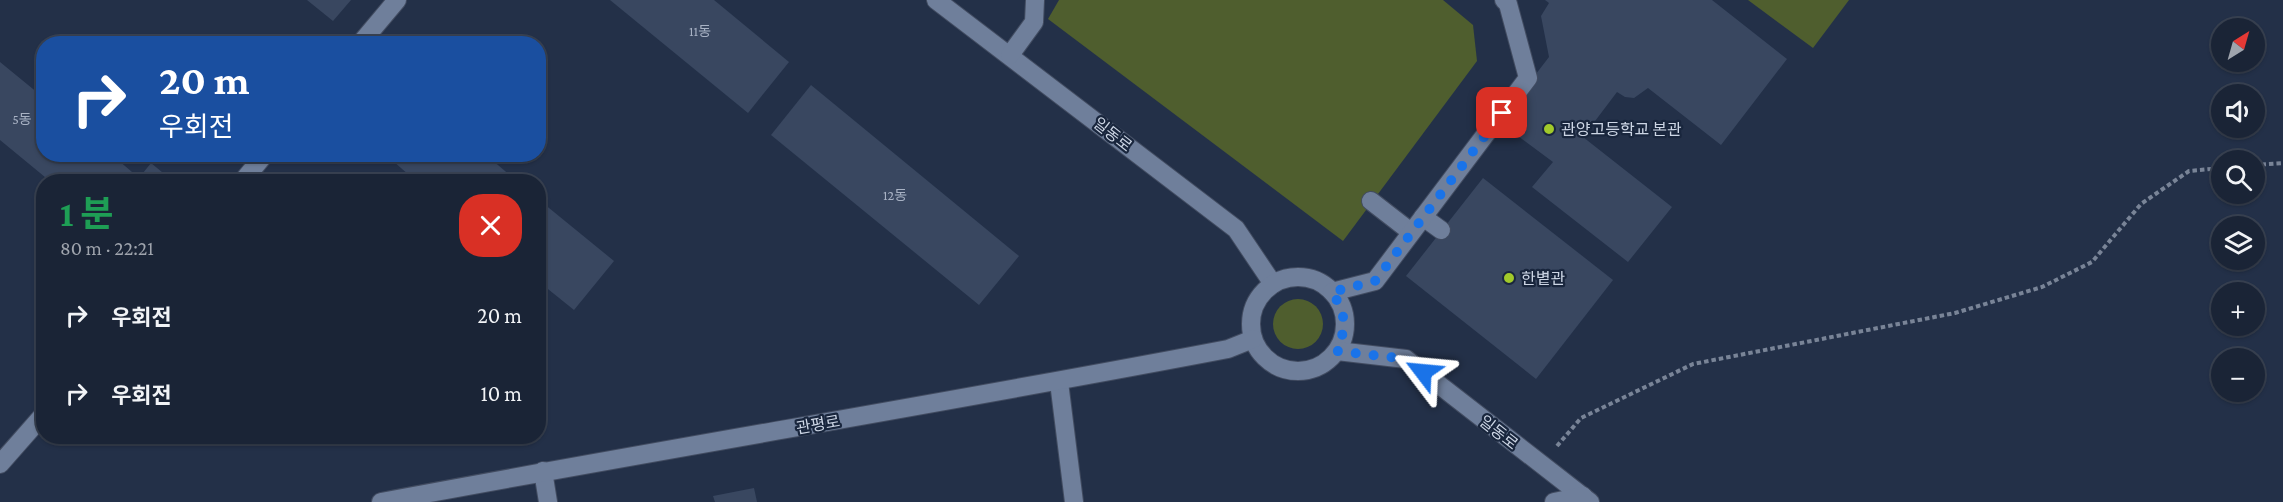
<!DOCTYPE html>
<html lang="ko">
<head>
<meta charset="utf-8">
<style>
	body { margin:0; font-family:"Crimson Pro","Noto Sans KR",serif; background:#273042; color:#f1f3f6; height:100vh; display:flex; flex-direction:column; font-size:22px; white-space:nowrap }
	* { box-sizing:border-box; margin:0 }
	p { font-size:20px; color:#9fa4ad }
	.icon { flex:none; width:33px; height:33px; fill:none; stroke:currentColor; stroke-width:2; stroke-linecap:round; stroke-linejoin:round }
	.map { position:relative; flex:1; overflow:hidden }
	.panel { position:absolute; left:36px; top:174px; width:510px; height:270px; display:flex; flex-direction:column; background:#1a2436; border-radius:24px; box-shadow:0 2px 4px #0004,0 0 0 2px #384151 }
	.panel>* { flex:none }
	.hud { position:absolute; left:36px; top:36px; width:510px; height:126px; border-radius:24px; box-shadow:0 2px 4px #0004,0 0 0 2px #384151; background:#1a4fa0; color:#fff; overflow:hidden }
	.needle { width:39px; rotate:37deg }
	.tools { position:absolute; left:2211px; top:18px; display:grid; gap:12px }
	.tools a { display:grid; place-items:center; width:54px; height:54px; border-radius:50%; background:#1a2436; box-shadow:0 2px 4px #0004,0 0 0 2px #384151; font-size:30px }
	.pin { position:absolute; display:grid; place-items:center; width:51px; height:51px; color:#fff; margin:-26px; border-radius:12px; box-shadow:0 3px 9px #0006 }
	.me { position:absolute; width:66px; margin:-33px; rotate:299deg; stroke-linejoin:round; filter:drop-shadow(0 0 4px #0008) }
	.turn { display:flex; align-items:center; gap:21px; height:126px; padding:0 24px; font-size:27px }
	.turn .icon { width:78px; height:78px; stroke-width:2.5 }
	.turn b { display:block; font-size:42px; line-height:51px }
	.round { display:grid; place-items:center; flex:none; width:63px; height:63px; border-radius:24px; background:#273042 }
	.head { display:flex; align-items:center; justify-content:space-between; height:102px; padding:0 24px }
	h1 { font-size:36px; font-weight:700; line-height:45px; color:#1e9e55 }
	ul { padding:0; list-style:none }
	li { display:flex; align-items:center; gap:18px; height:78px; padding:0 24px }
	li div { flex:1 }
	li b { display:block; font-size:22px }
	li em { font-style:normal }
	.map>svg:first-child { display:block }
	.green { fill:#4f5e2e }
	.building { fill:#394760 }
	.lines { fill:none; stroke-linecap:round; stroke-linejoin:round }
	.minor-casing { stroke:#424c61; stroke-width:20 }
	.path { stroke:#798497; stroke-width:4; stroke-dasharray:4.5 3; stroke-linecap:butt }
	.minor { stroke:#6f7f9b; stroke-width:18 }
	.route { stroke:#1a73e8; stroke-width:10; stroke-dasharray:0 18 }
	.poi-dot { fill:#a1c92a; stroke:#19263d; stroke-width:2 }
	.labels { text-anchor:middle; stroke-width:4.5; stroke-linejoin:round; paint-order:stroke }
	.number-label { font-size:14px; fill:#a8b2c4 }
	.poi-label { font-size:16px; fill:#cdd6e5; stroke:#19263d; text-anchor:start }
	.street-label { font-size:16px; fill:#cdd6e5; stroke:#19263d }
</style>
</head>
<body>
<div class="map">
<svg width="2283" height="502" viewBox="0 0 2283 502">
	<rect width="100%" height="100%" fill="#233048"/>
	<g class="green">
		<path d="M1059,0H1443L1473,25L1477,61L1343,241L1048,19Z"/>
		<path d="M1748,0H1849L1813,48Z"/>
		<circle cx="1298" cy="324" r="25"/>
	</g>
	<g class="building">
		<path d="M307,0H351L333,21Z"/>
		<path d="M610,0H714L789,62L748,113Z"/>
		<path d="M1545,0H1712L1787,59L1721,145L1648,88L1634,98L1625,97L1617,92L1583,137L1672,207L1628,262L1532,187L1553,162L1499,122L1549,57L1541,16L1549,3Z"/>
		<path d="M0,62L44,98V154H111L139,178L151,163L174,182H51L0,140Z"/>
		<path d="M811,85L1019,256L979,305L771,135Z"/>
		<path d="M385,154H485L518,182H417Z"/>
		<path d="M1483,178L1613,280L1536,379L1406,276Z"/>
		<path d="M538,199L614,261L574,310L538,281Z"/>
		<path d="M754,488L757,502H715L713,496Z"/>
	</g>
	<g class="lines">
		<g class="minor-casing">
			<g id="minor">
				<path d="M936,0L1236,229L1273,284"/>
				<path d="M360,44L397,0"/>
				<path d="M1010,55L1034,22L1035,0"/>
				<path d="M242,182L265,154"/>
				<path d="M1371,201L1411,232"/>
				<path d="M1423,217L1441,230"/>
				<circle cx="1298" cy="324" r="47"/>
				<path d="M1332,292L1375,281L1528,78L1508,4L1504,0"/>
				<path d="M1337,351L1406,359L1590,502"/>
				<path d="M1059,382L1074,502"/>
				<path d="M0,464L44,414"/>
				<path d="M543,471L548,502"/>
				<path d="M381,502C663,449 946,403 1228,349L1253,339"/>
				<path d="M1554,502L1583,496"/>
			</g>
		</g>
		<g class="path">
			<path d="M2254,165L2283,163"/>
			<path d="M1557,446L1581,418L1693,364L1955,313L2042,287L2092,262L2141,204L2189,171L2222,168"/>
		</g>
		<use href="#minor" class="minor"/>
	</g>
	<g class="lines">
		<path class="route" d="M1423,372L1406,359L1337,351C1347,325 1346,315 1332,292L1375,281L1502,113"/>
	</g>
	<g class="poi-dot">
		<circle cx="1549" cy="129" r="6"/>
		<circle cx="1509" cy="278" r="6"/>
	</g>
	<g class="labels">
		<g class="number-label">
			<text x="700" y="36">11동</text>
			<text x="22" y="124">5동</text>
			<text x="895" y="200">12동</text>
		</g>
		<g class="poi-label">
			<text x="1561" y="135">관양고등학교 본관</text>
			<text x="1521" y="284">한볕관</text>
		</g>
		<g class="street-label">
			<text transform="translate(1113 134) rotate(38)" y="6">일동로</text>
			<text transform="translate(818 424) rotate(-10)" y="6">관평로</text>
			<text transform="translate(1499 432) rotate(38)" y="6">일동로</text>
		</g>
	</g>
</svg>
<div class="tools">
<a><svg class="needle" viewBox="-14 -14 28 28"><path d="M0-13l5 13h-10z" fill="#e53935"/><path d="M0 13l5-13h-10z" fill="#9fa4ad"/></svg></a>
<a><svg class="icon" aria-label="sound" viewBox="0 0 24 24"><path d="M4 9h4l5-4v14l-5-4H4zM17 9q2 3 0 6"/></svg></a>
<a><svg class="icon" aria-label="search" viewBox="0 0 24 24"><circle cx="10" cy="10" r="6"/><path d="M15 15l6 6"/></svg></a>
<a><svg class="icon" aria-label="layers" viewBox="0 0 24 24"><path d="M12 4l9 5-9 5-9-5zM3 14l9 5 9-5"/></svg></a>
<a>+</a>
<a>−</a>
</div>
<div class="pin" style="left:1502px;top:113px;background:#d93025"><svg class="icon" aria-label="arrive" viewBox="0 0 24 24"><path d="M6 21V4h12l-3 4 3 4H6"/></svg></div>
<svg class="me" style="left:1423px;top:372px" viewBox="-20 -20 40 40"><path d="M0-17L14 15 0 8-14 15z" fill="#1a73e8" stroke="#fff" stroke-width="4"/></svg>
<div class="hud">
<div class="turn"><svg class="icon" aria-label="right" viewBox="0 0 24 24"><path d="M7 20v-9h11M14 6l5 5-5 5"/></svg><div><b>20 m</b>우회전</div></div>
</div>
<section class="panel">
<div class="head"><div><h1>1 분</h1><p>80 m · 22:21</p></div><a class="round" style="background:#d93025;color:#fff"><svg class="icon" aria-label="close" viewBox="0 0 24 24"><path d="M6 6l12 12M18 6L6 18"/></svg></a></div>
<ul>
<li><svg class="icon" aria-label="right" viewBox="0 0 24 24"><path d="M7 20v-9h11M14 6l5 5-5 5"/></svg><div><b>우회전</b></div><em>20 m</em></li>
<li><svg class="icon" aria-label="right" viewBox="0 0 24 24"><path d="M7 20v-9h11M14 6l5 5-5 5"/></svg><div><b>우회전</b></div><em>10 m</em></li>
</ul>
</section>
</div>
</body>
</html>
